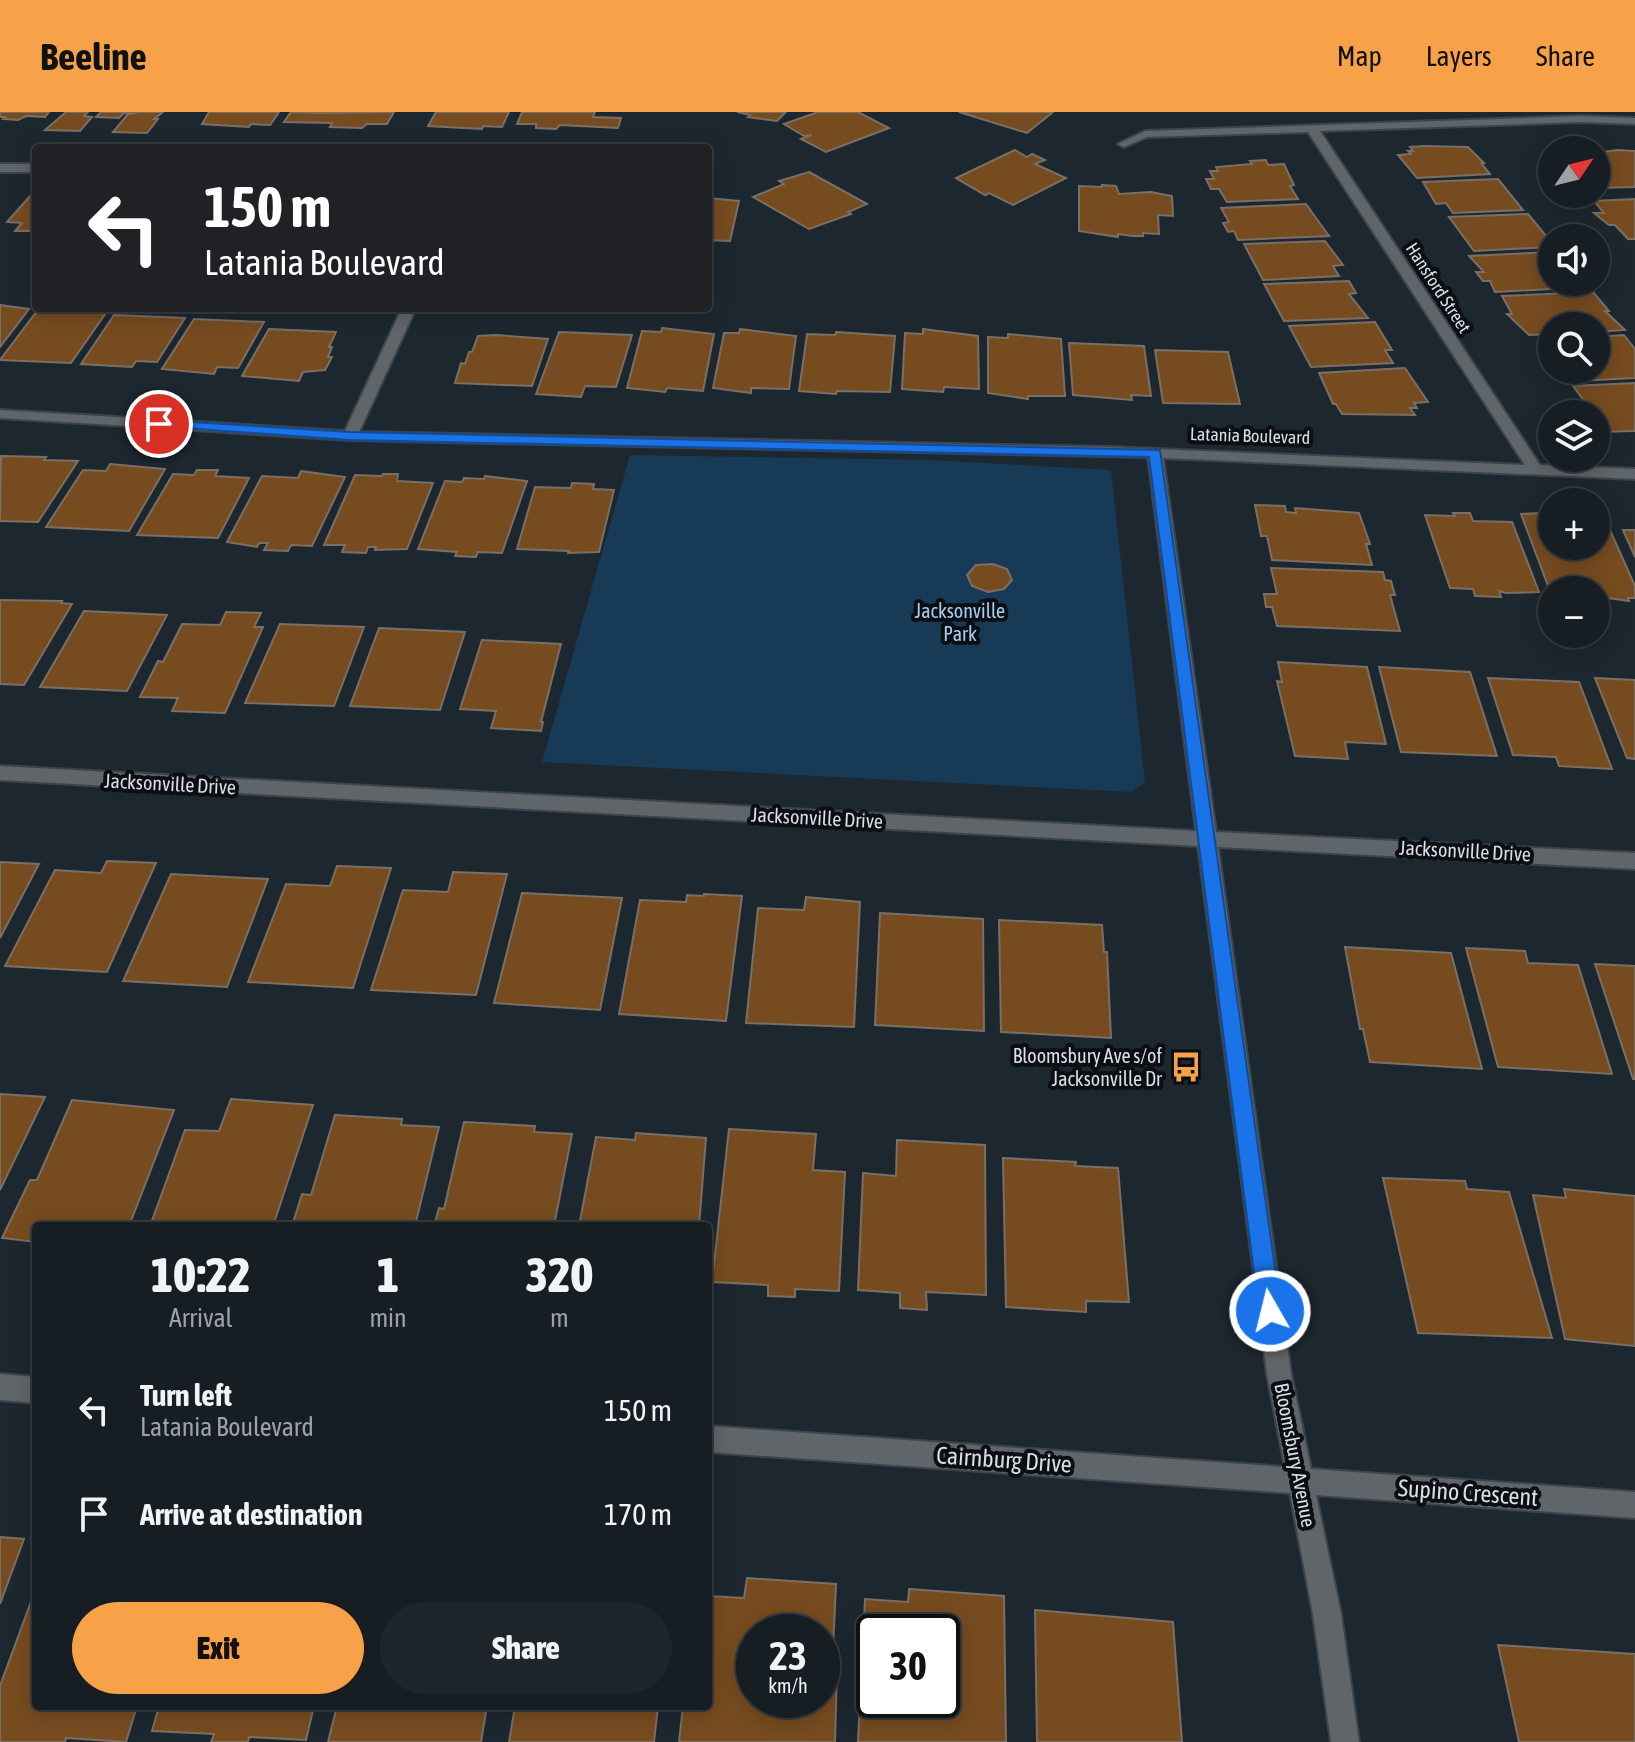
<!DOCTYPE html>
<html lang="en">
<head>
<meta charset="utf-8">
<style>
	body { margin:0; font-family:"Asap Condensed",sans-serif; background:#1f262b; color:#f1f3f6; height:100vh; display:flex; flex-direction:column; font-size:30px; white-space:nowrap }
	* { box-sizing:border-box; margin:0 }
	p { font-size:26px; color:#9ea2a6 }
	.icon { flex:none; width:44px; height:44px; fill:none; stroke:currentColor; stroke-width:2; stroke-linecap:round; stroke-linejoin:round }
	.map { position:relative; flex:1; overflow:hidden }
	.details { position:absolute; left:32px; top:1110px; width:680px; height:488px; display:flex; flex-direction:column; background:#161d23; border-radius:8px; box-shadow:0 4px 20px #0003,0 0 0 2px #353b41 }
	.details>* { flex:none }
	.banner { position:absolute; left:32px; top:32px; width:680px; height:168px; border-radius:8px; box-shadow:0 4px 20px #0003,0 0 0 2px #353b41; background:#202124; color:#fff; overflow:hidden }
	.needle { width:52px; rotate:55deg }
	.controls { position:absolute; left:1538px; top:24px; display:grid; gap:16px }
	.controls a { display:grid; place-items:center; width:72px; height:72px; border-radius:50%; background:#161d23; box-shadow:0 4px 20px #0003,0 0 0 2px #353b41; font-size:40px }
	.speed { position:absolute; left:736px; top:1502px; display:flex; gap:16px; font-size:40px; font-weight:700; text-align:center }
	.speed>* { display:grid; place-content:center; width:104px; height:104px; border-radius:50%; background:#161d23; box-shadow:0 4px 20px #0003,0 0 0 2px #353b41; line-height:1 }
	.speed small { font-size:20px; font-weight:400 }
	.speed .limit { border:4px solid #111; border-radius:12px; background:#fff; color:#111 }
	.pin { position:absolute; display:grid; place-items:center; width:68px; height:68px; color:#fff; margin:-34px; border:4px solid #fff; border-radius:50%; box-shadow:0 2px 8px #0007 }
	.me { position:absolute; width:88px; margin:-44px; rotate:352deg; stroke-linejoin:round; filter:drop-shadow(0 0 6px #0008) }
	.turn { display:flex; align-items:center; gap:28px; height:168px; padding:0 40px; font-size:36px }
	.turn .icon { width:104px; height:104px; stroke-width:2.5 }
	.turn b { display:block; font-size:56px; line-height:68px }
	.eta { display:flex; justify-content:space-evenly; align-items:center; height:136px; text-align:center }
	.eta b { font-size:48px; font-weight:800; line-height:56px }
	.action { display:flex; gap:16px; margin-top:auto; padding:16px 40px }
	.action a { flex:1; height:92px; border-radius:48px; background:#f7a149; color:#111; font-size:32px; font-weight:800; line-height:92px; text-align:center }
	.action a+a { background:#1f262b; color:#f1f3f6 }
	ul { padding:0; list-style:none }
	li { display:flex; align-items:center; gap:24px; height:104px; padding:0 40px }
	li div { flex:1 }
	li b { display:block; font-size:30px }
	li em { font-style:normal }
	header { display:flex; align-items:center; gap:48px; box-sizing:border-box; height:112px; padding:0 40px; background:#f7a149; color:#111 }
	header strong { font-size:38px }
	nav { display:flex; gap:44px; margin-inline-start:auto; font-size:28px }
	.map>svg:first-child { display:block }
	.green { fill:#173a56 }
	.building { fill:#764b20; stroke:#7a6f65; stroke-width:2; fill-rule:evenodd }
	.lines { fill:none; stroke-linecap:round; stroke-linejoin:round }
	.street-casing { stroke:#3b444c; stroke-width:4 }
	.street { fill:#606569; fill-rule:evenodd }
	.route { fill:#1a73e8; stroke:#114b97; stroke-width:2 }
	.labels { text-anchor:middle; stroke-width:8; stroke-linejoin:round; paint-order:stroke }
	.far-street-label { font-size:18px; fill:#d9dfe5; stroke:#0b0f13 }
	.park-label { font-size:20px; fill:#a6cef3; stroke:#0b0f13 }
	.street-label { font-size:20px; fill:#d9dfe5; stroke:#0b0f13 }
	.poi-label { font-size:20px; fill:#d9dfe5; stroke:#0b0f13; text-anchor:end }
	.near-street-label { font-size:24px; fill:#d9dfe5; stroke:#0b0f13 }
</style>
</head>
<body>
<header>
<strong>Beeline</strong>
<nav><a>Map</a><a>Layers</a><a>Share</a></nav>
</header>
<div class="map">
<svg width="1635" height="1630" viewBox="0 0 1635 1630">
	<rect width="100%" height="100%" fill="#1d272f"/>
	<path class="green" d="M630,343L932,348L1111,358L1145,670L1131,680L542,650Z"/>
	<g class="building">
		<path d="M0,0H49L45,5L26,4L18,8L3,7L5,5H0Z"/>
		<path d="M66,0H88L84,4L92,5L80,19L45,18Z"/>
		<path d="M101,0H100H163L154,7H158L147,21L113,20L128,2L137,1H124L119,6L96,5Z"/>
		<path d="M209,0H279L270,13L251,12L249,15L202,12Z"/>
		<path d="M291,0L319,1L394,0L387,12H367L362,16L330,15L332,11L284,10Z"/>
		<path d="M436,0H509L502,15L483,14L482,17L428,14Z"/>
		<path d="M522,0H595L593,5L621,6L618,16L560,13L556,17L536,16V12H517Z"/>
		<path d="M737,0H786L777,9L748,5L750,3Z"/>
		<path d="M818,0H858L889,16L826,40L801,27L812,23L804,24L784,12Z"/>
		<path d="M959,0H1053L1027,21Z"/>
		<path d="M1425,34L1468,35L1484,51H1481L1490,62L1417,66L1398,43L1411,42L1408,39H1413L1410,35Z"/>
		<path d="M1015,38L1027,45L1032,42L1045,48L1035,52L1066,66L1013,93L989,81L985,83L956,66Z"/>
		<path d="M1617,38L1635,39V75L1596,76V41Z"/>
		<path d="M1266,48L1268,53L1284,52L1294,73L1290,74L1298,87L1227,90L1219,77H1211L1206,67H1214L1210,59H1218L1216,55L1252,52L1250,49Z"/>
		<path d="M809,60L867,92L848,100L851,102L809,117L753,85L784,72L779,69Z"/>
		<path d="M1498,67L1523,98L1453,101L1446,91L1436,92L1423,70Z"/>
		<path d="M1102,73L1116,74L1119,82L1151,80L1172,84L1173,104L1158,103L1159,122L1143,121V124H1132L1118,122V125L1079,119V74L1102,75Z"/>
		<path d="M30,84H36V119H15L22,111L7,110Z"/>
		<path d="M708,86L739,89L730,129L708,128Z"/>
		<path d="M1635,87V127H1628L1615,113H1609L1594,101H1604L1594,89Z"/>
		<path d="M1306,92L1329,124L1238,128L1234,119L1228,120L1223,111L1229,110L1221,96Z"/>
		<path d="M1528,102L1552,131V135L1474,139L1449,105Z"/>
		<path d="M1325,129L1343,153L1333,154L1339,164L1263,168L1244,132Z"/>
		<path d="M1552,140V170H1585L1589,175L1495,180L1490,169H1483L1476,160H1484L1469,144Z"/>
		<path d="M1349,169L1356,181L1349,182L1368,206L1284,209L1264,172Z"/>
		<path d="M1593,180L1609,199H1605L1625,218L1596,220V214H1552V222L1529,223L1507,202H1512L1502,184Z"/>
		<path d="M0,193L29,197L0,235Z"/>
		<path d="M37,199L106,201L71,251L0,248Z"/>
		<path d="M114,203L185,206L157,250L136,249L132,255L81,252Z"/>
		<path d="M194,207L264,210L238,256L217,255L214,262L162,257Z"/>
		<path d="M1375,210L1392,238H1385L1393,251L1311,255L1289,214Z"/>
		<path d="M662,216L714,222L703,279L667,276L665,280L627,276L642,219L661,220Z"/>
		<path d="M269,217L336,220L329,235H332L328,245H332L325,258L303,260L299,269L242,264Z"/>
		<path d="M740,217L796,224L789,277L751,276V281L713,276L724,221H739Z"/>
		<path d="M923,217L978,224L979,277L944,275L943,280L902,277L905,221L923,222Z"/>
		<path d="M559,220L632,223L616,275L585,274L581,285L536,282Z"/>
		<path d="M836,220L895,224L890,280L837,279L836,282L799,279L807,222L835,223Z"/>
		<path d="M1008,222L1061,227L1065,284H1028V287L988,281V225L1008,226Z"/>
		<path d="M496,223L548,227L532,274L455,271L461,251L465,252L469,240H472L478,224Z"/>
		<path d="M1624,223L1635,237V266L1577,269L1569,258H1596V225Z"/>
		<path d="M1069,231L1144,234L1151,284L1131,283L1132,288L1073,283Z"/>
		<path d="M1155,238L1228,240L1240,292L1163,291Z"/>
		<path d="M1405,256L1428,290L1414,291L1417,296H1410L1415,303L1342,302L1336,292H1333L1319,261Z"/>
		<path d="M1635,271V319L1601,320L1596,312V302H1588L1582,293H1587L1573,274Z"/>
		<path d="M1,344L46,345L44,348L78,349L38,410L0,409Z"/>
		<path d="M110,352L165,357L129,419L46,415L83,358L106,359Z"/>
		<path d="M197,358H218L215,364L249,366L218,426L137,423L173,362L194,363Z"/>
		<path d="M301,359L345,365L312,434L291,433L288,439L264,438L268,431H259L257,435L227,430L262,364L298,366Z"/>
		<path d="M383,362H398L397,369L433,371L407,437L375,438L376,435H368L366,441L342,440L345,433H324L355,363L382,364Z"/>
		<path d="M485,364L527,369L502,441L478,440L476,445L455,444L457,440L418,437L445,369L462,370L464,366L484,367Z"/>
		<path d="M572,371L594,372L593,377L614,378L599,440L568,441L569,439L517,437L535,375L571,376Z"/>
		<path d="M1255,393L1285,394L1286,400L1296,401L1295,396L1359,401L1370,432H1366L1372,453L1272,448L1267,424H1261Z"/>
		<path d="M1453,401H1470L1473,409L1512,410L1539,480L1506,481L1499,479L1501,485L1475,484L1473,477L1450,476L1425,403L1455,404Z"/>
		<path d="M1545,401L1552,402V434H1596V418H1610L1635,474V486H1628L1629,489L1601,485L1603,491H1596V478H1552L1551,482L1521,402Z"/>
		<path d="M1623,418H1635V445Z"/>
		<path d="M993,452L1007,457L1012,468L1004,477L988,480L972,474L967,463L976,453Z"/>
		<path d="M1271,456L1383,460L1385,468L1391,469L1395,483H1390L1400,519L1277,514L1272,495H1266L1264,482H1277Z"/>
		<path d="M0,488L62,489L61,491L72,492L24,573L0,572Z"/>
		<path d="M84,499L167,503L127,579L40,575Z"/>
		<path d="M226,500L261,501L254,515H263L225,601L172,599L178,586L140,585L158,549L163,550L182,512L220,513Z"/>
		<path d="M280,512L364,515L334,594L245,591Z"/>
		<path d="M379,516L465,520L440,598L350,594Z"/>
		<path d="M482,528L561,532L541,610H543L541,619L491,616L496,599L460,597Z"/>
		<path d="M1278,550L1367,555L1386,632L1345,630L1348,647L1295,644L1277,569L1282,570Z"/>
		<path d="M1379,555L1470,560L1497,644L1401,640Z"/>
		<path d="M1488,566L1579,570L1612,657L1559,654L1556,645L1513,643Z"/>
		<path d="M1595,566L1635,568V647L1627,646Z"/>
		<path d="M107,749L156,751L107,860L5,854L55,758L101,761Z"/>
		<path d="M0,750L39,752L0,826Z"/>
		<path d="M337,754L391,756L353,876L248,870L286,772L330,774Z"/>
		<path d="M453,760L507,762L476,883L371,878L403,778L448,780Z"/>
		<path d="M171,762L268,767L227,875L123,869Z"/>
		<path d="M522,781L622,786L600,898L494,891Z"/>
		<path d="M704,782L742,784L726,909L619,902L640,788L686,790L687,783L704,784Z"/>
		<path d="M806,785L860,790L854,915L746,911L758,796L804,798Z"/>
		<path d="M880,801L983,807L984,919L875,913Z"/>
		<path d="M999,808L1102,813L1104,840H1107L1111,926L1001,920Z"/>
		<path d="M1345,835L1451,841L1482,957L1370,950L1363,917H1360Z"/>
		<path d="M1466,836L1525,839L1528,851L1578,853L1612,962L1498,955Z"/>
		<path d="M1595,852L1635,854V967H1633Z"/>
		<path d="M0,982L45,985L0,1078Z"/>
		<path d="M231,987L313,993L273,1114H150L185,1018L219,1019Z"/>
		<path d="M72,988L174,998L129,1114H36V1130L2,1126L30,1068H37Z"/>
		<path d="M335,1003L402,1007L401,1013L439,1015L415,1114H292L302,1082L311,1083Z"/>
		<path d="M464,1010L535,1014L534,1020L572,1022L554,1114H434L439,1096L444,1097Z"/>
		<path d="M729,1017L816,1022L813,1058L845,1060L839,1179L795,1177V1185L768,1184V1173L712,1170Z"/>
		<path d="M636,1021L706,1026L699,1114H579L596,1025L635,1028Z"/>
		<path d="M897,1028L985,1033L986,1183L926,1180L927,1198L900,1196V1181L858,1178L863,1061L896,1064Z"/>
		<path d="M1003,1046L1076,1050L1075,1054L1118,1056L1129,1190L1086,1189V1200L1006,1195Z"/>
		<path d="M1383,1066L1465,1069L1467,1077L1509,1080L1552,1226L1418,1221Z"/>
		<path d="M1564,1077L1635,1084V1234L1565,1227L1533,1083L1566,1086Z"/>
		<path d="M0,1425L24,1427L0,1492Z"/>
		<path d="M747,1466L836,1472L832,1558L837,1559L835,1630H679L683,1594H708V1484L744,1486ZM754,1520H822V1588H754Z"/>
		<path d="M36,1476V1594H137L126,1630L66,1626L65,1630H0V1574Z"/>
		<path d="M909,1477L1004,1484L1006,1630H858L865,1487L908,1490ZM874,1520H942V1588H874Z"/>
		<path d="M1035,1498L1173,1510L1182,1630H1037Z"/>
		<path d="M1498,1533L1635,1542V1630H1519Z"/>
		<path d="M159,1594H314L306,1628L249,1625L248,1630H211L214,1622L152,1619Z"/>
		<path d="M337,1594H487L481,1630H328Z"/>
		<path d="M515,1594H658L654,1630H509Z"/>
	</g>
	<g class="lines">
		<g class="street-casing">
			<g id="street">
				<path d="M1583,4L1635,6V12L1583,10L1320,19L1540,353L1635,357V367L1163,346L1216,720L1635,741V757L1218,735L1291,1262L1311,1357L1635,1380V1406L1316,1383L1341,1502L1359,1630H1331L1313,1502L1290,1381L708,1340V1314L1285,1355L1267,1262L1198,734L0,668V654L1196,719L1148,345L350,328L0,306V298L345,319L402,196H416L359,320L1109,335L1525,353L1308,20L1147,25L1124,35L1118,32L1145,19Z"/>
				<rect x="0" y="52" width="36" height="8"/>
				<path d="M0,1262L36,1265V1291L0,1288Z"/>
			</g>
		</g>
		<use href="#street" class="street"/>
	</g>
	<path class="route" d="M159,308L350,320L1160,338L1281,1199L1278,1207L1270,1210L1262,1207L1259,1199L1149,345L350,328L155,314V309Z"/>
	<defs>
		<g id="bus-bare" transform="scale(2.4)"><path d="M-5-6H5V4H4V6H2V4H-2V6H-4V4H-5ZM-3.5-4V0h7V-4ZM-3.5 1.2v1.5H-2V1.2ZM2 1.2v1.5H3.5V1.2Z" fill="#f7a149" stroke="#0b0f13" stroke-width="2.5" paint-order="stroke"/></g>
	</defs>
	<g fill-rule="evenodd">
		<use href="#bus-bare" x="1186" y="955"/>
	</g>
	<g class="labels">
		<g class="far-street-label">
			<text transform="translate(1438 176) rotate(57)" y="6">Hansford Street</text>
			<text transform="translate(1250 324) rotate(2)" y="6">Latania Boulevard</text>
		</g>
		<g class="park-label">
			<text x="960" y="506">Jacksonville<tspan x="960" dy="23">Park</tspan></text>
		</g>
		<g class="street-label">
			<text transform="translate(170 672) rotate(3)" y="7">Jacksonville Drive</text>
			<text transform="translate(817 706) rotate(3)" y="7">Jacksonville Drive</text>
			<text transform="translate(1465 739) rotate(3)" y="7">Jacksonville Drive</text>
			<text transform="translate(1295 1343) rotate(79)" y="7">Bloomsbury Avenue</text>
		</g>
		<g class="poi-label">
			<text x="1162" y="951">Bloomsbury Ave s/of<tspan x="1162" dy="23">Jacksonville Dr</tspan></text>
		</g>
		<g class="near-street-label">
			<text transform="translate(1004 1348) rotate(4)" y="8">Cairnburg Drive</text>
			<text transform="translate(1468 1381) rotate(4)" y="8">Supino Crescent</text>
		</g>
	</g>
</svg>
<div class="controls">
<a><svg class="needle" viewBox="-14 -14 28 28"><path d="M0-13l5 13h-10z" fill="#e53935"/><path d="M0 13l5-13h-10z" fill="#9ea2a6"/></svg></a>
<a><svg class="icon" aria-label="sound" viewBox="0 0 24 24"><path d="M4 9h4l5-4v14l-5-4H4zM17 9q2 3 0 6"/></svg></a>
<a><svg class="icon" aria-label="search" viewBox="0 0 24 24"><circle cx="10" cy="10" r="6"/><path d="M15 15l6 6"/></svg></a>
<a><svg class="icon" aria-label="layers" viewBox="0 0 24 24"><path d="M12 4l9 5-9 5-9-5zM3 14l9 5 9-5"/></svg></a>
<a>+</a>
<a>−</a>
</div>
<div class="speed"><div>23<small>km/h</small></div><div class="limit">30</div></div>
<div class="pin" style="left:159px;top:312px;background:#d93025"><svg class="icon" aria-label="arrive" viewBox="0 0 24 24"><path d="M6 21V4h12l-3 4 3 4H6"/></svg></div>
<svg class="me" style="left:1270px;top:1199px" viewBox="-20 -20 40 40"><circle r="17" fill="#1a73e8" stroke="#fff" stroke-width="3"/><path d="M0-11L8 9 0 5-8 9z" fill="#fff"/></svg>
<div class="banner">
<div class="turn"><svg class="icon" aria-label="left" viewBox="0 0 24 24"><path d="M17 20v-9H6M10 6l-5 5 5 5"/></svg><div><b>150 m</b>Latania Boulevard</div></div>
</div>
<section class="details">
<div class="eta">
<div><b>10:22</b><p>Arrival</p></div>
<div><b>1</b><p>min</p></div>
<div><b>320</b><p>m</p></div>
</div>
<ul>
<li><svg class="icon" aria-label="left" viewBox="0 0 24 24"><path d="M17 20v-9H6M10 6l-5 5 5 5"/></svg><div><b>Turn left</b><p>Latania Boulevard</p></div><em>150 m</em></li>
<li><svg class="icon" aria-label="arrive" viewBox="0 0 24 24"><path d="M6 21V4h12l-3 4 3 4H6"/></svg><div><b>Arrive at destination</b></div><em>170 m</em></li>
</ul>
<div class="action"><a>Exit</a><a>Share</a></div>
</section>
</div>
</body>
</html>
